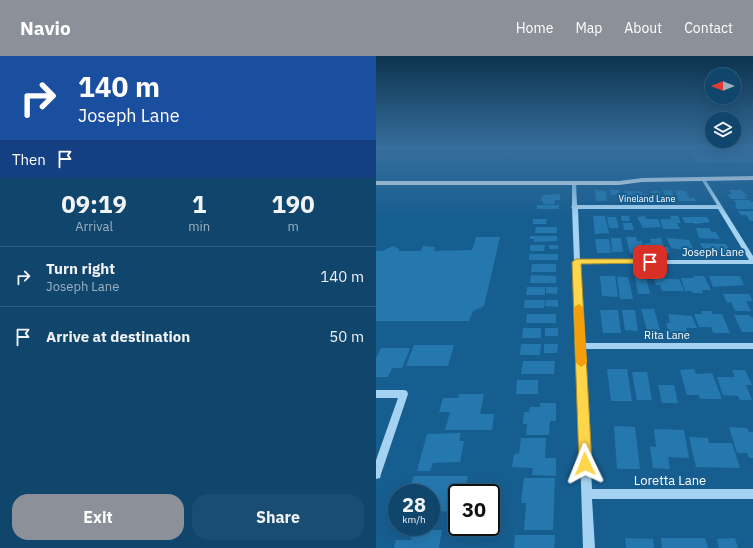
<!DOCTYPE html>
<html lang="en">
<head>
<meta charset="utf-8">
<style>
	body { margin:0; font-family:"IBM Plex Sans",sans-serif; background:#1a4d72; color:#f1f3f6; height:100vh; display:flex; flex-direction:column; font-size:15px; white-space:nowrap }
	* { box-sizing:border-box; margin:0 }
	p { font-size:13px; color:#9cb1c2 }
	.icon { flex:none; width:22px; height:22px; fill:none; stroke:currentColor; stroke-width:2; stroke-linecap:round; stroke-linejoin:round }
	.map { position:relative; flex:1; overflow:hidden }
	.panel { display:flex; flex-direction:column; background:#11466c; width:376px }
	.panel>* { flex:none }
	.banner { background:#1a4fa0; color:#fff; overflow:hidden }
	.needle { width:26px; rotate:270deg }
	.controls { position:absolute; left:329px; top:12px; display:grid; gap:8px }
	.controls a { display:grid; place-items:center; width:36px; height:36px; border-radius:50%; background:#11466c; box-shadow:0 4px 16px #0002,0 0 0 1px #305e7f; font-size:20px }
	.speed { position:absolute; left:12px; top:428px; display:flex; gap:8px; font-size:20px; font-weight:700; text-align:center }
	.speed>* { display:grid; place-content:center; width:52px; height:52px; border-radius:50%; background:#11466c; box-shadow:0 4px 16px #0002,0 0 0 1px #305e7f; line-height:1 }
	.speed small { font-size:10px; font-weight:400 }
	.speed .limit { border:2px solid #111; border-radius:6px; background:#fff; color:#111 }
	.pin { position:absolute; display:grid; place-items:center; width:34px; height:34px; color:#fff; margin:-17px; border-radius:8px; box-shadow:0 2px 6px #0006 }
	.me { position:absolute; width:44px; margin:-22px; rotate:358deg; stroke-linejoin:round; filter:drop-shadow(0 0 3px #0008) }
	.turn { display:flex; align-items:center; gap:14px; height:84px; padding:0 12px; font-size:18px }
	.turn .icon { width:52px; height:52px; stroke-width:2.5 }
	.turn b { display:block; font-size:28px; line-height:34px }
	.then { display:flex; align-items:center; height:38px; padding:0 12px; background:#0003; gap:8px; font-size:15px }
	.eta { display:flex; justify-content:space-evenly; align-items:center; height:68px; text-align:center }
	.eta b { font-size:24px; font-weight:700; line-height:28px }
	.action { display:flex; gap:8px; margin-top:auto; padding:8px 12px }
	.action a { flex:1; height:46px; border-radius:16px; background:#8c9099; color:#fff; font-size:16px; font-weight:700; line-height:46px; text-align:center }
	.action a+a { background:#1a4d72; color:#f1f3f6 }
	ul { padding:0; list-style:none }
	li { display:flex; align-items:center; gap:12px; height:60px; padding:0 12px; border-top:1px solid #305e7f }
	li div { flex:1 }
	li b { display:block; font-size:15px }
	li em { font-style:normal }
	header { display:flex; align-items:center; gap:24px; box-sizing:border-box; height:56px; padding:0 20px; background:#8c9099; color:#fff }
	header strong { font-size:19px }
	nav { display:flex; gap:22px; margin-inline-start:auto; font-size:14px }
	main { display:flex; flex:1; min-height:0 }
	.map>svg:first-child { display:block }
	.building { fill:#2578ae }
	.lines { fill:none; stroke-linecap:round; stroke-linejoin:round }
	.minor { fill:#a4d2f0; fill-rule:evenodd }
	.major { fill:#ecf7ff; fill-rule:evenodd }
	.route { fill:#ffd54a; stroke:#a68a30 }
	.slow { fill:#f59e0b }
	.labels { text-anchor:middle; stroke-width:4; stroke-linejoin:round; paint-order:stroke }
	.far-street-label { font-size:9px; fill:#fff; stroke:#175e90 }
	.street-label { font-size:11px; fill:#fff; stroke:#175e90 }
	.near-street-label { font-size:13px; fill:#fff; stroke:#175e90 }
</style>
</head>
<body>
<header>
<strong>Navio</strong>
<nav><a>Home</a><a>Map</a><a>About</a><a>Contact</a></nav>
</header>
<main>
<section class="panel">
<div class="banner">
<div class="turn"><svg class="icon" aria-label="right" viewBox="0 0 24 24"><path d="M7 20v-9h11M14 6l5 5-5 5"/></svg><div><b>140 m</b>Joseph Lane</div></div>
<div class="then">Then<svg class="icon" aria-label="arrive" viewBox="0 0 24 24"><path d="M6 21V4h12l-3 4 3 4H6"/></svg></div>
</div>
<div class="eta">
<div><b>09:19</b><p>Arrival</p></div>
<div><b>1</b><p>min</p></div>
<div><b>190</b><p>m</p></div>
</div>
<ul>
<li><svg class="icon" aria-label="right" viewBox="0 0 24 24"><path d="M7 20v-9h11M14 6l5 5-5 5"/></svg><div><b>Turn right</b><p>Joseph Lane</p></div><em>140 m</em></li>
<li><svg class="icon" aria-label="arrive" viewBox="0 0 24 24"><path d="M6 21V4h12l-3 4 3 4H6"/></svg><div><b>Arrive at destination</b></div><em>50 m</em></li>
</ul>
<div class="action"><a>Exit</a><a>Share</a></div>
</section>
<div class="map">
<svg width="377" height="492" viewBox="0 0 377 492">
	<rect width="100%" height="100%" fill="#175e90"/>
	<g class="building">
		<path d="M315,97H377V106H321Z"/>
		<path d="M219,134L230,135L231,145H220Z"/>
		<path d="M234,134H243L244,139H235Z"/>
		<path d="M287,134H295L298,140H289Z"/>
		<path d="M299,134L310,135L313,142H318L320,145H303Z"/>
		<path d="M353,134H365L372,140H368L371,143H355L351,138H356Z"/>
		<path d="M247,135H256L259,144H250Z"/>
		<path d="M257,135H265L266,138H271L273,145L259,143Z"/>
		<path d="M274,135H283L286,144H277Z"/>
		<path d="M184,138V144H179L178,148H167V145H164L167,139Z"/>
		<path d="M358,144H373L377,146V153H361L359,149H361Z"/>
		<rect x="161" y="149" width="22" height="4"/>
		<path d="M362,155H377V165H374L370,159H365Z"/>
		<path d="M217,160H229L233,177L219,178Z"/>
		<path d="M245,160H253L254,165H246Z"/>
		<path d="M269,160L270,163H282L285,171L267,172L261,161Z"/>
		<path d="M294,160H302L305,167H301L304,173H287L284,163H295Z"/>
		<path d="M231,161H240L243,172H233Z"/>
		<path d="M306,161H331L334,166L319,168L318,167H309Z"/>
		<path d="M157,163H171L170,168H157Z"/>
		<path d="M247,167H256L258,174H248Z"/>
		<path d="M160,171H181V177H159Z"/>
		<path d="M320,172H333L336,176H340L344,183L323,182Z"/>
		<path d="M154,180H181V185L158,186V183H154Z"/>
		<path d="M100,181H124L108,250L97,255L93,265H0V195H6L17,190L23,193L22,195H45L47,190L59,191L58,195L96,194Z"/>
		<path d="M250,181H260L261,185H266L267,191H261L263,197H254Z"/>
		<path d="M235,182H245L247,196H236Z"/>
		<path d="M281,182H285L288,191H292L294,197H281L280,194L270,195L268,187H275L274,183H281Z"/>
		<path d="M291,182L313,184L319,197H309L308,194L295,192Z"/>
		<path d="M219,183H233L235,197H221Z"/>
		<path d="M324,187L350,188L355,197H329Z"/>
		<path d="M154,189H169L168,195H154Z"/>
		<rect x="173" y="189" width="9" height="4"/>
		<rect x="153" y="198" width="29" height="6"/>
		<path d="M156,208H180V216H155Z"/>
		<path d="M155,219L180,220V227H154Z"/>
		<path d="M224,220H239L242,241L226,240Z"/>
		<path d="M277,220H288L289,223H303L308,235H286L284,229H280Z"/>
		<path d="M317,220H328L335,234H326L327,237H317L316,235H309L305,222H318Z"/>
		<path d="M333,220H364L368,229L337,231Z"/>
		<path d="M241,221H252L257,243H244Z"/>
		<path d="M259,221H270L274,238H262Z"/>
		<path d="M151,231H169V239H150Z"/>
		<path d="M170,231H182L181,238L170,237Z"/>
		<path d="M347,238H373L377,245H370L375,255H359L355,246L351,247Z"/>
		<path d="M149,244H169L168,252H148Z"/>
		<path d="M170,244H182V251L169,250Z"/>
		<path d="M265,253H278L284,274H271Z"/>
		<path d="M224,254H242L245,277H227Z"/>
		<path d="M246,254H259L262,275L249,274Z"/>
		<path d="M325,255H335L337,258H346L354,277H337L335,271H323L318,258H326Z"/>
		<path d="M151,258H180V267H150Z"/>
		<path d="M292,258L316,260L321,272H310L311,276L293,277L290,267H294Z"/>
		<path d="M358,259H373L377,262V276H366Z"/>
		<path d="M147,272H165V282H146Z"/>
		<rect x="169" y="272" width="13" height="8"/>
		<path d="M145,288H165L164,299H144Z"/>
		<path d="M168,288H182L181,297H168Z"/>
		<path d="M38,289H78L72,310H30Z"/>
		<path d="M5,292H34L26,312H16L12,321H0V302Z"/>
		<path d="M147,305H179L178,318H145Z"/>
		<path d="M231,313H251L256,345H235Z"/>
		<path d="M318,313L320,318L336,317L346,343H324L323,339H311L304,314Z"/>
		<path d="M356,314H369L376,329H370L376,344H364L362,340L347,339L341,321H359Z"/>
		<path d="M256,316H271L276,344H261Z"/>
		<path d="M141,324H162V338H140Z"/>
		<path d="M282,329H298L302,347H286Z"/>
		<path d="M83,338H108L104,358H118L116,374H69L74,356H63L67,342H82Z"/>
		<path d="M164,347H180V365H174L173,379H150L151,368H147L148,356H153L154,351H164Z"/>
		<path d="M238,370L259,371L264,413H241Z"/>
		<path d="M353,371L371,372L373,376H377V402H373L371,397H361Z"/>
		<path d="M278,373L308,374L313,402L292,401L294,413L277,412L274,390L280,391Z"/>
		<path d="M85,377L83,385H88L84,406L57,407L54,415H41L51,378Z"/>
		<path d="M313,381L332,382L333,387H356L364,412L320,411Z"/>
		<path d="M145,382H170L169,402H180V420L156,419L157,412L136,411L138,398H143Z"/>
		<path d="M38,420H92L89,437H81V456L55,455V437H32Z"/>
		<path d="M148,422H179L177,474H148L150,447H145Z"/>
		<path d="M38,471H55L54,474H66L63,492H18L20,484H35Z"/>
		<path d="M139,479H179L178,492H138Z"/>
		<path d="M249,482L277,483L278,492H250Z"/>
		<path d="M285,482H329L332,492H286Z"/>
		<path d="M359,482L362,492H343L341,483Z"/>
	</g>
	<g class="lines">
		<g class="minor">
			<path d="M325,122L329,123L377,200V208H204L208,287H377V293H209L216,433H377V443H216L219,492H207L198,207L197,206L198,205L196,152L195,151L196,150V127L198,126L200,127L201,149H341L325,123ZM202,153H342L373,204H204Z"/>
			<path d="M0,334H28L31,335L32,338L5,418L4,422L0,423V404L22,342H0Z"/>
		</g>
		<path class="major" d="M377,120V124L266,126L243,129H0V125H243L266,122Z"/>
	</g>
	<linearGradient id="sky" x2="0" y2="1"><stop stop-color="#0d344f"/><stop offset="0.57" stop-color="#366e9c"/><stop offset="1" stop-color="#366e9c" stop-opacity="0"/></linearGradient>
	<rect width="377" height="161" fill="url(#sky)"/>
	<path class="route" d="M274,203L278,206L277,207L205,208L216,408L214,413L209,415L205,413L203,408L196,206L200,203Z"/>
	<path class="slow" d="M203,248L207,251L211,307L205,311L200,307L198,251Z"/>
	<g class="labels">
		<g class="far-street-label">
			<text x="271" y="146">Vineland Lane</text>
		</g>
		<g class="street-label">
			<text x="337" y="200">Joseph Lane</text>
			<text x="291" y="283">Rita Lane</text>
		</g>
		<g class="near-street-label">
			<text x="294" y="429">Loretta Lane</text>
		</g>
	</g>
</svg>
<div class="controls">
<a><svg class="needle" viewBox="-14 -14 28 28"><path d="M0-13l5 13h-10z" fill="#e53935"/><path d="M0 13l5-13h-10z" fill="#9cb1c2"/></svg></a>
<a><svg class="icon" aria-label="layers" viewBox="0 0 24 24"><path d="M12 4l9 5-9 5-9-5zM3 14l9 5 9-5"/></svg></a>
</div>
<div class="speed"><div>28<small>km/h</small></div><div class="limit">30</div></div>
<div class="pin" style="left:274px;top:206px;background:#d93025"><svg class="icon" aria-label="arrive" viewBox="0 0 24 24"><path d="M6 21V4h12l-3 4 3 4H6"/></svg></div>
<svg class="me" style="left:209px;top:408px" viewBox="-20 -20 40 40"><path d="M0-17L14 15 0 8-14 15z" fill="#ffd54a" stroke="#fff" stroke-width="4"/></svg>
</div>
</main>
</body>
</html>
